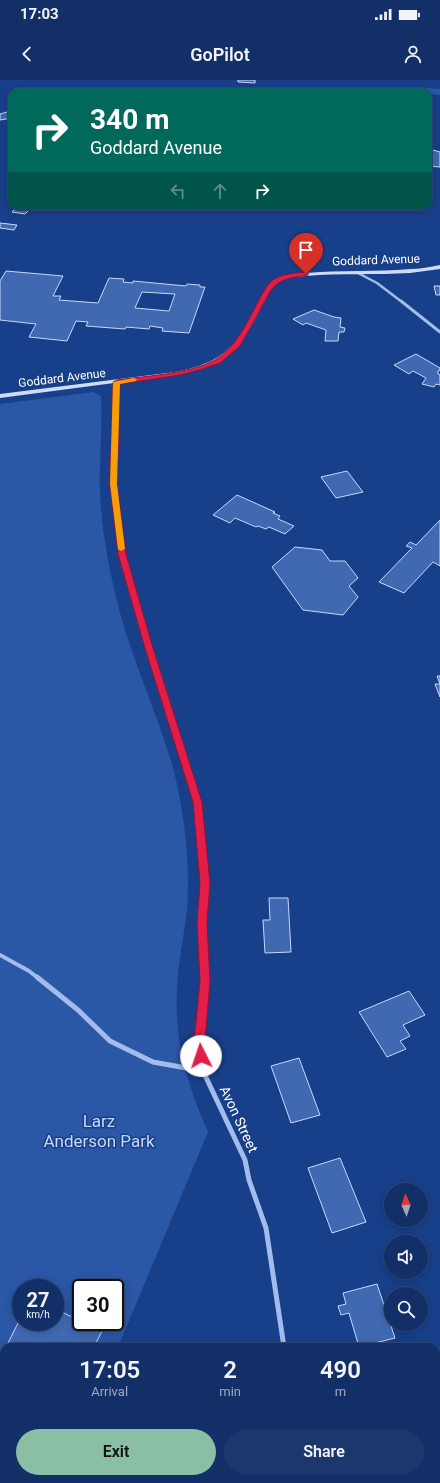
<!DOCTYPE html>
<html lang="en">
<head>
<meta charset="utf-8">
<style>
	body { margin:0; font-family:Roboto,sans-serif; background:#1b376d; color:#f1f3f6; height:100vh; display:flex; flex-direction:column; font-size:15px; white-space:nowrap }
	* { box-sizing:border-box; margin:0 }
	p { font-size:13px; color:#9ca9c0 }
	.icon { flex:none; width:22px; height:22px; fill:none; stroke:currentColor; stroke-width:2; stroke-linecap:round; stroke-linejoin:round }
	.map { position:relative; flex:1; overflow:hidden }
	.side { position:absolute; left:0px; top:1263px; width:440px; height:140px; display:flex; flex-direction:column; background:#122f67; border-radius:12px 12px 0 0; box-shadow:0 2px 10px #0003,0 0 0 1px #314a7b }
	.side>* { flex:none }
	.hud { position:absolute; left:8px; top:8px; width:424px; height:122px; border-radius:12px; box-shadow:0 2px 10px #0003,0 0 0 1px #314a7b; background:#00695c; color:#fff; overflow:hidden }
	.needle { width:26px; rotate:357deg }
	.controls { position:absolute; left:384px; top:1103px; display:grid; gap:8px }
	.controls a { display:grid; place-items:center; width:44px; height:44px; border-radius:50%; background:#122f67; box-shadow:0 2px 10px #0003,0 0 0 1px #314a7b; font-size:20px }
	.speed { position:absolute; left:12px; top:1199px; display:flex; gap:8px; font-size:20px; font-weight:700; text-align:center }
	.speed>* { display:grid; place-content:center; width:52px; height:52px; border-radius:50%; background:#122f67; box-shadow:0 2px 10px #0003,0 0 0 1px #314a7b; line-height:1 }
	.speed small { font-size:10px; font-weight:400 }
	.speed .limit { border:2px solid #111; border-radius:6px; background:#fff; color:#111 }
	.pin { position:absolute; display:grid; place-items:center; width:34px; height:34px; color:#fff; margin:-41px -17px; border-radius:50% 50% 50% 0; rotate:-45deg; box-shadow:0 0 4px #0007 }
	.pin .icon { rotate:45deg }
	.me { position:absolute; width:44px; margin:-22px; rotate:356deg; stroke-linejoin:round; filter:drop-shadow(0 0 3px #0008) }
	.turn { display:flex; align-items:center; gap:14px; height:84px; padding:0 16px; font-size:18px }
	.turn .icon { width:52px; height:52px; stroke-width:2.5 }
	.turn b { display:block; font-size:28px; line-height:34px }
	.lanes { display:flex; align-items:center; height:38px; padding:0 16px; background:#0003; justify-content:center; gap:20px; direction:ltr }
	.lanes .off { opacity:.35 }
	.eta { display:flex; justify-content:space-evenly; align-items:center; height:68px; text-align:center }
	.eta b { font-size:24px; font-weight:600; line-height:28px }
	.cta { display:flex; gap:8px; margin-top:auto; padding:8px 16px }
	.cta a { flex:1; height:46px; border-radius:24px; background:#8abfa5; color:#111; font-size:16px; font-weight:600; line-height:46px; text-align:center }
	.cta a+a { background:#1b376d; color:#f1f3f6 }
	.status { display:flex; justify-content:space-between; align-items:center; height:28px; padding:0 20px; background:#122f67; direction:ltr }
	.status svg { height:11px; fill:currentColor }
	header { display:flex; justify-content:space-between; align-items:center; height:52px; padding:0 16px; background:#122f67; font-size:18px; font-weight:600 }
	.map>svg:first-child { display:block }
	.green { fill:#2b57a7; fill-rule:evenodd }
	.building { fill:#4169b2; stroke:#c6d9fa; fill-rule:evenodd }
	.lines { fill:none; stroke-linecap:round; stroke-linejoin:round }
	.minor-far3 { stroke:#a1bced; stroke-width:2.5 }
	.minor-far2 { stroke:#a1bced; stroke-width:3 }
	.minor-far1 { stroke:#a1bced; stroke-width:4 }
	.minor { stroke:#a1bced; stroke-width:5 }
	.secondary { fill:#cedcfa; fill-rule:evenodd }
	.route { fill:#e11d48; stroke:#92132f }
	.slow { fill:#f59e0b }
	.labels { text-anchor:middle; stroke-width:3; stroke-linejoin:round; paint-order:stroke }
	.far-street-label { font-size:12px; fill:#fff; stroke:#183f89 }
	.street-label { font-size:14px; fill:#fff; stroke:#183f89 }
	.near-park-label { font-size:17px; fill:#c6d9fa; stroke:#183f89 }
</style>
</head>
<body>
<div class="status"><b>17:03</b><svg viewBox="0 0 49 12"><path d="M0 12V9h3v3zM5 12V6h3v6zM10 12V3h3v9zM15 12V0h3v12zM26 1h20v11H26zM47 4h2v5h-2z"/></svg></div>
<header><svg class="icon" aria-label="back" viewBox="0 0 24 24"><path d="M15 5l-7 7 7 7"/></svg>GoPilot<svg class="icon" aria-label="person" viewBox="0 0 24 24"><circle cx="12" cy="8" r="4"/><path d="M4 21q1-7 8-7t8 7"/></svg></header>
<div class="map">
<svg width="440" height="1403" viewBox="0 0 440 1403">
	<rect width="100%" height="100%" fill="#183f89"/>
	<g class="green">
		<path d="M415,7L440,9V15L428,14V12H413Z"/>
		<path d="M93,312L101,316C103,347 99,379 100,410C101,451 110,494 120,533C135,587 159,638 174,691C179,712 183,733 185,754C188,779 189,806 187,830C184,856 178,883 177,909C174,961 187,1004 208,1052L118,1267H4V1399H63L61,1403H0V324ZM21,1208H55V1242H21ZM81,1208H115V1242H81Z"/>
	</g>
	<g class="building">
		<path d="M238,0H255V3L238,2Z"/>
		<path d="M7,32L12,38L0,40V34Z"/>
		<path d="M429,69L440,72V87L428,86Z"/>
		<path d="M17,127L30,129L25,134L12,132Z"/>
		<path d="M0,143L17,145L14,150L0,148Z"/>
		<path d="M6,191L63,196L53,216H61L59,220L98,223L109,198L124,199L123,202L133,203V201L186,206L187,204L200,205V207H205L189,253L162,251L163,248L150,246L149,249L126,247L125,249L86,246L88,242L76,241L67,261L29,257L36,244L0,240V201ZM142,212L175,214L169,231L135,228Z"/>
		<path d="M434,206H440V215H436Z"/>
		<path d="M314,230L334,237L341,238L340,247L345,248L344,252H339L338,261H325L326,250L306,243L303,245L293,239Z"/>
		<path d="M416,274L440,288V290L438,291V294L440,295V305L436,304L434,307L422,304L426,298L413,291L409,294L394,285Z"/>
		<path d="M347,391L363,412L336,418L321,397Z"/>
		<path d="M237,415L275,432L273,433L280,436L278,439L294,446L285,454L269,447L266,449L258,446L256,447L235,438L230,443L213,435Z"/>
		<path d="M440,440V486L433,482L404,513L379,502L412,468L406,466L410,462L416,465Z"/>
		<path d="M295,467L322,470L330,481H345L358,498L349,506L358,517L343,535L303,530L272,487Z"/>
		<path d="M437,596H440V617L435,604H440Z"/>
		<path d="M269,818H288L291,872L265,873L263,840H270Z"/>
		<path d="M409,911L425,935L403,945L410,956L400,961L406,969L387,977L359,932Z"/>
		<path d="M299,978L320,1035L291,1043L271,986Z"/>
		<path d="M340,1078L366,1142L332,1153L308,1088Z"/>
		<path d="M377,1204L395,1258L359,1267L349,1233L341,1235L338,1226L346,1224L343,1213Z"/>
		<path d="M55,1229L102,1251L94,1267H6L21,1237V1242H55Z"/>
		<path d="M4,1270V1399H33L31,1403H0V1278Z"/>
	</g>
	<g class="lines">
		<path class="minor-far3" d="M356,192L377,203L402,222"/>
		<g class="minor-far2">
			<path d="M401,221L440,252"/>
			<path d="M117,302L114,404L122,474L134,514"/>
		</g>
		<g class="minor-far1">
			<path d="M133,513L148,565L198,721L205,803L202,843L205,898"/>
			<path d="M0,875L29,891L38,898"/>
		</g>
		<g class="minor">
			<path d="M37,897L78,930L110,961L153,982L203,991"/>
			<path d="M205,897L200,961L203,991L245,1080L249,1100L266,1148L284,1267"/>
			<path d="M301,1399V1403"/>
		</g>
		<path class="secondary" d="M440,185V189C430,190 420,192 410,193C375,195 341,193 306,196C297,197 285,197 277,202C269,207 265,220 261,228C238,273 226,286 175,295L0,318V314L175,292C226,282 236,266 259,222C262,215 267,204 274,200C284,194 296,194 307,193C341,190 376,192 410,189C420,189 430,187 440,185Z"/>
	</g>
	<path class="route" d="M306,192L308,193V195C292,198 282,197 271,210L240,266L220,283L202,289L180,295L120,304L117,404L126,474L152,565L202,722L210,803L207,843L210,901L205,961L207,976L205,979L201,981L198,979L194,961L200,901L197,843L200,803L193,722L144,565L118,474L110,404L113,302L117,300C145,296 190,294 215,280C237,267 247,242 259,220C263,213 267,204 273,200C282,194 295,193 306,192Z"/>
	<path class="slow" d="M134,298L137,300L136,301L120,304L117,404L125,469L121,471L118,469L110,404L113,302Z"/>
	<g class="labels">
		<g class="far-street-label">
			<text transform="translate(376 180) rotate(-2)" y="4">Goddard Avenue</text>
			<text transform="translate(62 298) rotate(-7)" y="4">Goddard Avenue</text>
		</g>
		<g class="street-label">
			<text transform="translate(239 1039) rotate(65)" y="5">Avon Street</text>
		</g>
		<g class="near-park-label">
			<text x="99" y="1047">Larz<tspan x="99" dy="20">Anderson Park</tspan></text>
		</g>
	</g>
</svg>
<div class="controls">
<a><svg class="needle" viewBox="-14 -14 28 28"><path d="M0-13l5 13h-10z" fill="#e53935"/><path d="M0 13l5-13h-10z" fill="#9ca9c0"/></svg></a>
<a><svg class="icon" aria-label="sound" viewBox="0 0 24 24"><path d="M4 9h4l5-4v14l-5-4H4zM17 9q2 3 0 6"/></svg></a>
<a><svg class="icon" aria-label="search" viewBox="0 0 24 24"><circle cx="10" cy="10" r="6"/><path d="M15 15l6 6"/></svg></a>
</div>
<div class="speed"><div>27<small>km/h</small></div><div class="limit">30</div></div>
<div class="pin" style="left:306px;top:194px;background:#d93025"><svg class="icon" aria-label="arrive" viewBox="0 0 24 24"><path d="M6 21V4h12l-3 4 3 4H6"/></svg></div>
<svg class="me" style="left:201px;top:976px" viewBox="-20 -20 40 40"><circle r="19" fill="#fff"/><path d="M0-13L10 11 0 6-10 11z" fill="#e11d48"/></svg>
<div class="hud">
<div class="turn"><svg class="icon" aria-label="right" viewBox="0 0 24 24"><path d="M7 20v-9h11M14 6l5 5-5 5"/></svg><div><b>340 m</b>Goddard Avenue</div></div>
<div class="lanes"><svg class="icon off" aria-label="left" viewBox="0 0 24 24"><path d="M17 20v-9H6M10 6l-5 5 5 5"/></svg><svg class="icon off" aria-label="ahead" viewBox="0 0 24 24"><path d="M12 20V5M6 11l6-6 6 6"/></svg><svg class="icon" aria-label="right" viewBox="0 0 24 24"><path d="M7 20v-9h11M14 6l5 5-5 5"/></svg></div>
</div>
<section class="side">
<div class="eta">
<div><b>17:05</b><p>Arrival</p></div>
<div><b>2</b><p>min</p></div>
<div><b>490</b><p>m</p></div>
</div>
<div class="cta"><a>Exit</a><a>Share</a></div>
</section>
</div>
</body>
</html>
